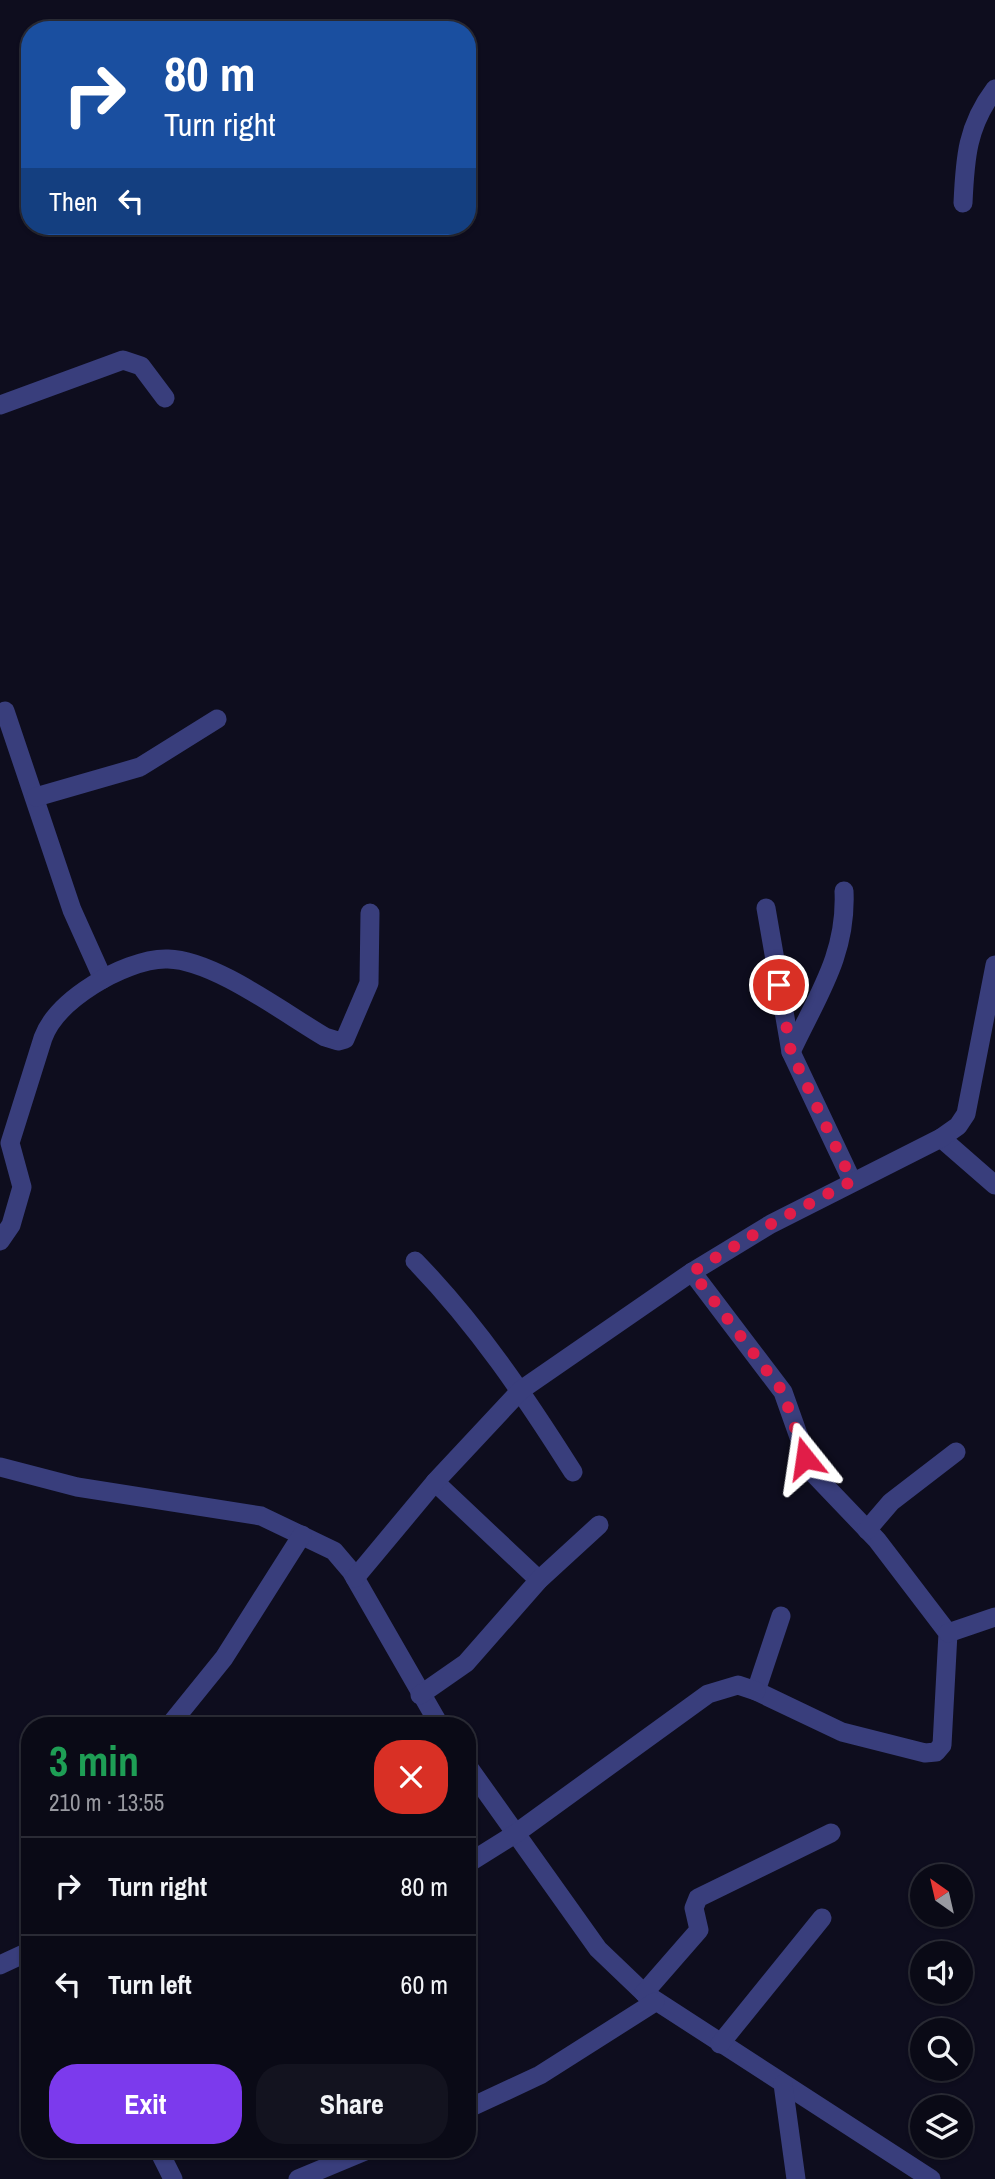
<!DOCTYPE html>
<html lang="en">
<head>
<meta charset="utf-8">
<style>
	body { margin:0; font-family:"Archivo Narrow",sans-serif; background:#13131f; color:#f1f3f6; height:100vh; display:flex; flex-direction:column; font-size:26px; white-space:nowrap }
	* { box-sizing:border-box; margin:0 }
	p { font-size:23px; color:#999aa1 }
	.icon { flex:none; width:38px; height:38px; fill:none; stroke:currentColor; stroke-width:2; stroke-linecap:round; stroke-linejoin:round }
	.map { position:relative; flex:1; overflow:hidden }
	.sheet { position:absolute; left:21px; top:1717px; width:455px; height:441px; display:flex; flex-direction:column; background:#0a0a16; border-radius:28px; box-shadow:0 2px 5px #0004,0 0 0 2px #2a2b35 }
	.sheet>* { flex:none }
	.hud { position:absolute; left:21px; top:21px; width:455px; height:214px; border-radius:28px; box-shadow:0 2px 5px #0004,0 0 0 2px #2a2b35; background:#1a4fa0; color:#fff; overflow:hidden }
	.needle { width:46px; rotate:326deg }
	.fabs { position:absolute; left:910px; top:1864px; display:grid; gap:14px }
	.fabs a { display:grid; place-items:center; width:63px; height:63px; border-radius:50%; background:#0a0a16; box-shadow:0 2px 5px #0004,0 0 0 2px #2a2b35; font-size:35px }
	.pin { position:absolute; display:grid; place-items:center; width:60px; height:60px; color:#fff; margin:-30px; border:4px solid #fff; border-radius:50%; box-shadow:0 2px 7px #0007 }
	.me { position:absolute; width:77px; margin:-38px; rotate:345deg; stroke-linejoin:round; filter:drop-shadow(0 0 5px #0008) }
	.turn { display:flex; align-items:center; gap:24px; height:147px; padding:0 28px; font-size:32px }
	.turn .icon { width:91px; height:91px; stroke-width:2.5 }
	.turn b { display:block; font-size:49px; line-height:60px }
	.then { display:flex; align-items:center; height:66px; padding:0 28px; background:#0003; gap:14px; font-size:26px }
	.round { display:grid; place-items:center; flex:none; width:74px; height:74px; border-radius:28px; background:#13131f }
	.overview { display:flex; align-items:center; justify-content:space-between; height:119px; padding:0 28px }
	h1 { font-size:42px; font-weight:700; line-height:52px; color:#1e9e55 }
	.action { display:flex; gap:14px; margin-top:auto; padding:14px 28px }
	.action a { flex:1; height:80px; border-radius:28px; background:#7c3aed; color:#fff; font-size:28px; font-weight:700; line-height:80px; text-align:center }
	.action a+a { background:#13131f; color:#f1f3f6 }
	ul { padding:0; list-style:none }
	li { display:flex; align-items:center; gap:21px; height:98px; padding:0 28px; border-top:2px solid #2a2b35 }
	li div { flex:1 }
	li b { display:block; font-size:26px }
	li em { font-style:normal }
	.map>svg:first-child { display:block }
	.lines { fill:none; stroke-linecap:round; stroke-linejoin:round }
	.minor { stroke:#393e7c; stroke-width:19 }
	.route { stroke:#e11d48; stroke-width:12; stroke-dasharray:0 21.6 }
</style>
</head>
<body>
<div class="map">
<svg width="995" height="2179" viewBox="0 0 995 2179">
	<rect width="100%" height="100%" fill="#0e0d1e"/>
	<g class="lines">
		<g class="minor">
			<path d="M963,203C965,158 967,126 995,89"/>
			<path d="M0,405L123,360L141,366L165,398"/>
			<path d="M5,711L72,910L103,979"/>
			<path d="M36,797L140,767L217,719"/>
			<path d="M766,908L791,1052L852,1181"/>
			<path d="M791,1052C817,996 847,955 844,891"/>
			<path d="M941,1138L995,1185"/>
			<path d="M0,1241L11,1225L22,1187L10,1143L43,1038C51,1016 74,997 93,985C113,972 145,958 168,959C214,960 284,1013 325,1037L338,1041L345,1039L369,983L370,913"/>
			<path d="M415,1261C477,1325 525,1396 573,1472"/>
			<path d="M692,1272L783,1392L811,1471L877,1540L948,1633L942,1745L936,1752L925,1753L842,1732L756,1691L781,1616"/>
			<path d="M0,1467L77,1487L261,1516L334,1551L351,1571L440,1726"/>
			<path d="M435,1482L539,1580"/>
			<path d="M867,1530L891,1502L956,1452"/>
			<path d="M355,1578L435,1482L521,1390L692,1272L771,1224L941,1138L958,1126L966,1114L995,965"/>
			<path d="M948,1633L995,1617"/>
			<path d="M420,1695L466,1663L539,1580L599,1525"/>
			<path d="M169,1726L224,1658L302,1535"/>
			<path d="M467,1765L598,1949L644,1993L931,2179"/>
			<path d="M467,1864L515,1834L708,1694L738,1685L756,1691"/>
			<path d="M0,1965L30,1951"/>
			<path d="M644,1993L699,1930L694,1908L698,1898L831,1833"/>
			<path d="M720,2044L822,1918"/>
			<path d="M783,2084L796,2179"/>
			<path d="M467,2109L540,2075L655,2002"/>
			<path d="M158,2149L173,2179"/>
			<path d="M298,2179L370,2149"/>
		</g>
	</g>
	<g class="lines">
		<path class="route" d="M779,985L791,1052L852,1181L771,1224L692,1272L783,1392L805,1458"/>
	</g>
</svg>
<div class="fabs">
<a><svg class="needle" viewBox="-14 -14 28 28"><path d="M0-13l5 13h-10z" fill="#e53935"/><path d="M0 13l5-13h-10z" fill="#999aa1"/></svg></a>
<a><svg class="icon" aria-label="sound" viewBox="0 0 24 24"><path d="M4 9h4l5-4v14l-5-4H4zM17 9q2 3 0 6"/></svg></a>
<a><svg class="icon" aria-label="search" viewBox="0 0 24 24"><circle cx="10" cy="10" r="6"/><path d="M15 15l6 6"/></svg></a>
<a><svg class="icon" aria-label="layers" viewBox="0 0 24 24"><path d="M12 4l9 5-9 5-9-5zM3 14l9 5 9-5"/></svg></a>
</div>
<div class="pin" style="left:779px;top:985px;background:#d93025"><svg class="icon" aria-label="arrive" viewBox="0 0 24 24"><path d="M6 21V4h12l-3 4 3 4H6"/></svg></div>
<svg class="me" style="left:805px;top:1458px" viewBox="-20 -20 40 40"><path d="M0-17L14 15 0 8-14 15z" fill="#e11d48" stroke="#fff" stroke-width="4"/></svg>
<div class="hud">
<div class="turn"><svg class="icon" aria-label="right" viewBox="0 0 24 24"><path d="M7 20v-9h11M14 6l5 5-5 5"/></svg><div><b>80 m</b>Turn right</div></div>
<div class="then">Then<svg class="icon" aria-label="left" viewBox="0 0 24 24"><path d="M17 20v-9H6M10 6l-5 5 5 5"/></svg></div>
</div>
<section class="sheet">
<div class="overview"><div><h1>3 min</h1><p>210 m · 13:55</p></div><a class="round" style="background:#d93025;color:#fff"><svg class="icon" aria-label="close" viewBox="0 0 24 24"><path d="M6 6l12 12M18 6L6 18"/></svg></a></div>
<ul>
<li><svg class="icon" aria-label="right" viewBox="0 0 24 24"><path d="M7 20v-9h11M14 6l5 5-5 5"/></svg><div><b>Turn right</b></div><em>80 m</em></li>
<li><svg class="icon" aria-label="left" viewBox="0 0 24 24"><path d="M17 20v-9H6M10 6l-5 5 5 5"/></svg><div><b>Turn left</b></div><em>60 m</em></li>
</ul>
<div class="action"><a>Exit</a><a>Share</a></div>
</section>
</div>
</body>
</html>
